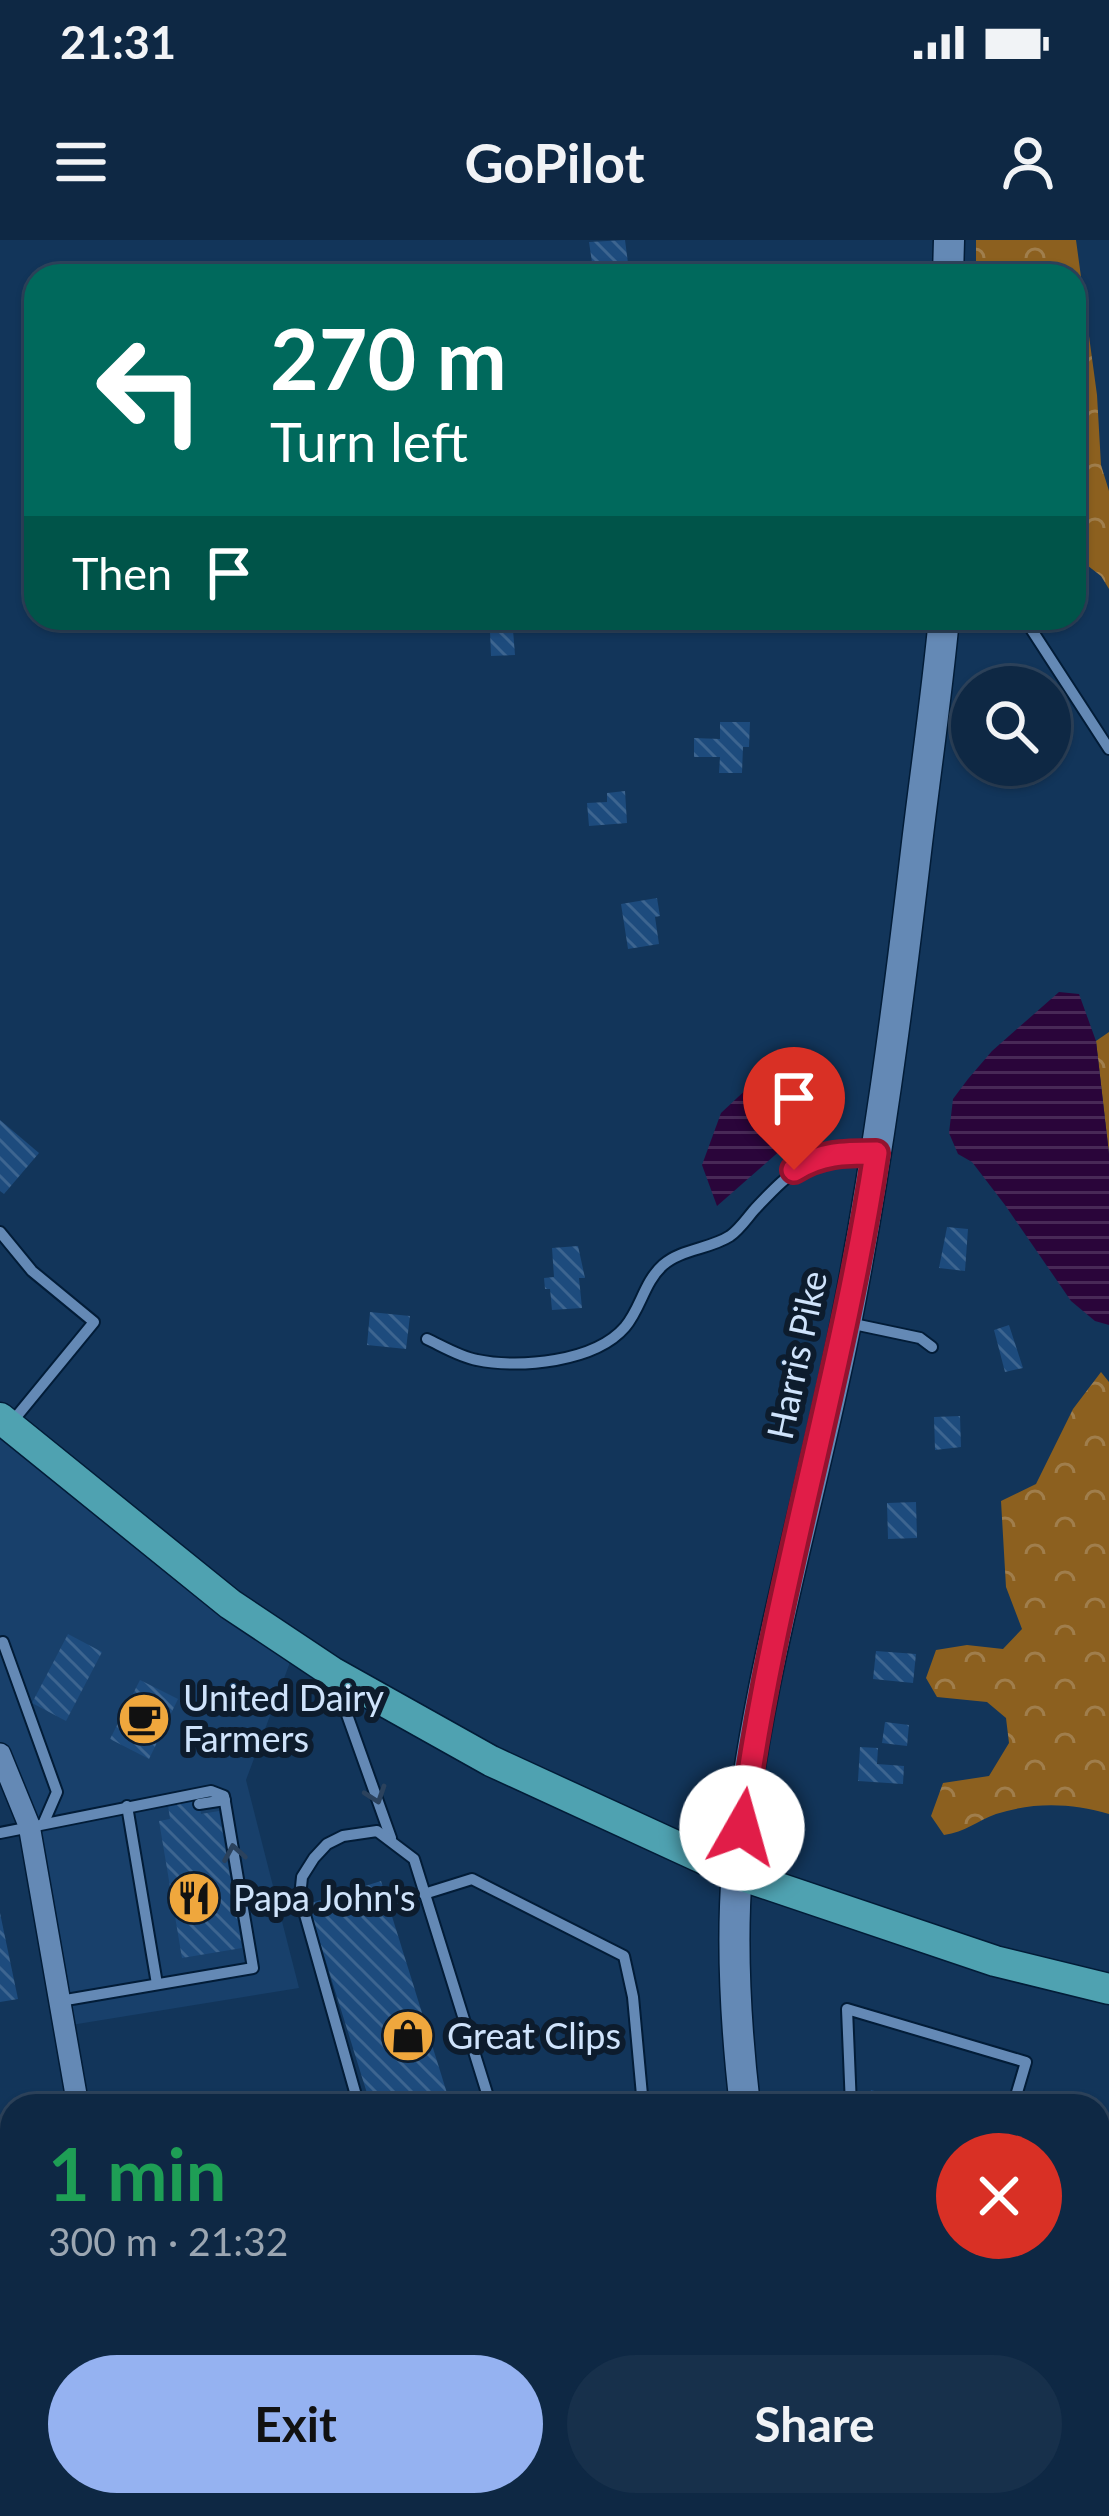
<!DOCTYPE html>
<html lang="en">
<head>
<meta charset="utf-8">
<style>
	body { margin:0; font-family:Lato,sans-serif; background:#17304b; color:#f1f3f6; height:100vh; display:flex; flex-direction:column; font-size:45px; white-space:nowrap }
	* { box-sizing:border-box; margin:0 }
	p { font-size:39px; color:#9ba6b2 }
	.icon { flex:none; width:66px; height:66px; fill:none; stroke:currentColor; stroke-width:2; stroke-linecap:round; stroke-linejoin:round }
	.map { position:relative; flex:1; overflow:hidden }
	.drawer { position:absolute; left:0px; top:1854px; width:1110px; height:423px; display:flex; flex-direction:column; background:#0e2844; border-radius:36px 36px 0 0; box-shadow:0 3px 9px #0004,0 0 0 3px #2e445d }
	.drawer>* { flex:none }
	.banner { position:absolute; left:24px; top:24px; width:1062px; height:366px; border-radius:36px; box-shadow:0 3px 9px #0004,0 0 0 3px #2e445d; background:#00695c; color:#fff; overflow:hidden }
	.controls { position:absolute; left:951px; top:426px; display:grid; gap:24px }
	.controls a { display:grid; place-items:center; width:120px; height:120px; border-radius:50%; background:#0e2844; box-shadow:0 3px 9px #0004,0 0 0 3px #2e445d; font-size:60px }
	.pin { position:absolute; display:grid; place-items:center; width:102px; height:102px; color:#fff; margin:-123px -51px; border-radius:50% 50% 50% 0; rotate:-45deg; box-shadow:0 0 12px #0007 }
	.pin .icon { rotate:45deg }
	.me { position:absolute; width:132px; margin:-66px; rotate:7deg; stroke-linejoin:round; filter:drop-shadow(0 0 9px #0008) }
	.turn { display:flex; align-items:center; gap:42px; height:252px; padding:0 48px; font-size:54px }
	.turn .icon { width:156px; height:156px; stroke-width:2.5 }
	.turn b { display:block; font-size:84px; line-height:102px }
	.then { display:flex; align-items:center; height:114px; padding:0 48px; background:#0003; gap:24px; font-size:45px }
	.round { display:grid; place-items:center; flex:none; width:126px; height:126px; border-radius:63px; background:#17304b }
	.headline { display:flex; align-items:center; justify-content:space-between; height:204px; padding:0 48px }
	h1 { font-size:72px; font-weight:700; line-height:90px; color:#1e9e55 }
	.cta { display:flex; gap:24px; margin-top:auto; padding:24px 48px }
	.cta a { flex:1; height:138px; border-radius:72px; background:#95b2f1; color:#111; font-size:48px; font-weight:700; line-height:138px; text-align:center }
	.cta a+a { background:#17304b; color:#f1f3f6 }
	.status { display:flex; justify-content:space-between; align-items:center; height:84px; padding:0 60px; background:#0e2844; direction:ltr }
	.status svg { height:33px; fill:currentColor }
	header { display:flex; justify-content:space-between; align-items:center; height:156px; padding:0 48px; background:#0e2844; font-size:54px; font-weight:700 }
	.map>svg:first-child { display:block }
	.built { fill:#18406b }
	.forest { fill:url(#forest-crowns) }
	.water { fill:url(#water-rules) }
	.building { fill:url(#building-back-hatch) }
	.lines { fill:none; stroke-linecap:round; stroke-linejoin:round }
	.lane-casing { stroke:#021c37; stroke-width:14 }
	.street-casing { stroke:#021c37; stroke-width:24 }
	.secondary-casing { stroke:#021c37; stroke-width:33 }
	.primary-casing { stroke:#021c37; stroke-width:33 }
	.lane { stroke:#6489b5; stroke-width:10 }
	.street { stroke:#6489b5; stroke-width:21 }
	.secondary { stroke:#6489b5; stroke-width:30 }
	.primary { stroke:#4fa2b1; stroke-width:30 }
	.oneway { stroke:#2b425d }
	.route-casing { stroke:#92132f; stroke-width:30 }
	.route { stroke:#e11d48; stroke-width:21 }
	.labels { text-anchor:middle; stroke-width:12; stroke-linejoin:round; paint-order:stroke }
	.street-label { font-size:36px; fill:#cfe3fb; stroke:#0d1c2d }
	.poi-label { font-size:36px; fill:#cfe3fb; stroke:#0d1c2d; text-anchor:start }
</style>
</head>
<body>
<div class="status"><b>21:31</b><svg viewBox="0 0 49 12"><path d="M0 12V9h3v3zM5 12V6h3v6zM10 12V3h3v9zM15 12V0h3v12zM26 1h20v11H26zM47 4h2v5h-2z"/></svg></div>
<header><svg class="icon" aria-label="menu" viewBox="0 0 24 24"><path d="M4 6h16M4 12h16M4 18h16"/></svg>GoPilot<svg class="icon" aria-label="person" viewBox="0 0 24 24"><circle cx="12" cy="8" r="4"/><path d="M4 21q1-7 8-7t8 7"/></svg></header>
<div class="map">
<svg width="1109" height="2276" viewBox="0 0 1109 2276">
	<defs>
		<pattern id="forest-crowns" width="20" height="18" patternUnits="userSpaceOnUse" patternTransform="scale(3)"><rect width="20" height="18" fill="#8c601f"/><path d="M2 6a3 3 0 1 1 6 0M12 15a3 3 0 1 1 6 0" fill="none" stroke="#a07e4c"/></pattern>
		<pattern id="water-rules" width="6" height="5" patternUnits="userSpaceOnUse" patternTransform="scale(3)"><rect width="6" height="5" fill="#2a053a"/><path d="M0 2.5h6" fill="none" stroke="#482957"/></pattern>
		<pattern id="building-back-hatch" width="6" height="6" patternUnits="userSpaceOnUse" patternTransform="scale(3)"><rect width="6" height="6" fill="#1d4b7d"/><path d="M-1 5l2 2M0 0l6 6M5-1l2 2" fill="none" stroke="#3d6590"/></pattern>
	</defs>
	<rect width="100%" height="100%" fill="#12355a"/>
	<g class="built">
		<path d="M0,1195L295,1409L246,1540L299,1748L65,1786L29,1585L0,1514Z"/>
		<path d="M12,2062V2265H837L839,2276H0V2064Z"/>
	</g>
	<g class="forest">
		<path d="M976,0H1076L1097,155L1101,225L1109,251V349L1101,336L1074,315V36H976Z"/>
		<path d="M1109,792V914L1096,801Z"/>
		<path d="M1101,1132L1109,1142V1574C1072,1563 1033,1562 996,1574C977,1581 965,1592 944,1595L931,1576L943,1543L989,1536L1009,1503L1006,1478L987,1462L937,1457L926,1438L936,1410L967,1405L1003,1409L1022,1389L1006,1347L1001,1261L1036,1244L1073,1169Z"/>
	</g>
	<g class="water">
		<path d="M1059,752L1079,754L1096,801L1109,914V1085L1095,1081L1071,1061L1005,965L972,922L958,914L949,893L953,859L968,839L992,811Z"/>
		<path d="M785,813L808,837L807,887L717,966L702,925L721,873Z"/>
		<path d="M1098,1876L1109,1877V1955L1098,1956Z"/>
	</g>
	<g class="building">
		<path d="M625,0L628,23L634,22L636,36H594L589,2Z"/>
		<path d="M513,390L515,415L491,416L490,391Z"/>
		<path d="M720,482H750L749,507H743L742,533H719L720,517H694V498L720,499Z"/>
		<path d="M625,551L627,583L589,586L587,563L607,562V553Z"/>
		<path d="M657,658L660,676L655,677L659,704L628,709L621,664Z"/>
		<path d="M0,880L39,913L4,954L0,951Z"/>
		<path d="M947,987L968,989L965,1031L939,1028Z"/>
		<path d="M578,1006L585,1038H579L582,1068L552,1070L550,1049H545L544,1038L554,1037L552,1008Z"/>
		<path d="M370,1072L410,1076L406,1109L367,1105Z"/>
		<path d="M1009,1085L1023,1128L1005,1132L994,1090Z"/>
		<path d="M960,1176L961,1207L935,1210L934,1177Z"/>
		<path d="M916,1262L917,1298L888,1299L887,1263Z"/>
		<path d="M68,1394L102,1412L66,1481L32,1463Z"/>
		<path d="M876,1411L916,1414L913,1443L873,1439Z"/>
		<path d="M140,1440L178,1459L149,1519L110,1499Z"/>
		<path d="M885,1482L909,1485L907,1506L882,1503Z"/>
		<path d="M860,1507L878,1508L877,1524L904,1526L903,1544L858,1541Z"/>
		<path d="M199,1560L201,1574L219,1571L242,1708L182,1718L159,1581L170,1579L168,1565Z"/>
		<path d="M381,1641L451,1866H371L308,1664Z"/>
		<path d="M0,1673L18,1759L0,1762Z"/>
		<path d="M871,1850L912,1862L911,1866H866Z"/>
		<path d="M898,2265H923L925,2276H900Z"/>
	</g>
	<g class="lines">
		<g class="lane-casing">
			<g id="lane">
				<path d="M1024,378L1109,509"/>
				<path d="M0,992L32,1031L94,1082L12,1182"/>
				<path d="M849,1083L920,1098L932,1107"/>
				<path d="M427,1099C442,1106 460,1117 477,1120C519,1129 595,1122 625,1087C641,1068 644,1042 663,1025C681,1009 710,1009 730,996C740,989 747,978 755,969C796,925 812,913 873,913"/>
				<path d="M0,1403L3,1402L57,1552L44,1582"/>
				<path d="M335,1441L391,1598"/>
				<path d="M199,1564L225,1560"/>
				<path d="M127,1566L157,1744"/>
				<path d="M0,1593L211,1551L224,1556L253,1728L60,1761"/>
				<path d="M424,1654L472,1639L624,1716L633,1757L643,1866"/>
				<path d="M359,1866L300,1657L302,1637L314,1618L327,1604L343,1596L377,1591L414,1619L491,1866"/>
				<path d="M851,1866L847,1769L1026,1822L1013,1866"/>
				<path d="M0,2064L12,2062"/>
				<path d="M0,2165L12,2209"/>
				<path d="M0,2272L21,2265"/>
			</g>
		</g>
		<g class="street-casing">
			<g id="street">
				<path d="M0,1514L29,1585L78,1866"/>
				<path d="M1098,2215L1109,2253"/>
				<path d="M103,2265L105,2276"/>
			</g>
		</g>
		<g class="secondary-casing">
			<g id="secondary">
				<path d="M948,36L949,0"/>
				<path d="M745,1866C736,1789 731,1708 737,1630C753,1446 809,1269 845,1088C877,927 898,766 917,603C926,528 937,453 944,378"/>
				<path d="M1098,2089L1109,2087"/>
				<path d="M837,2265L839,2276"/>
				<path d="M283,2276L323,2265"/>
			</g>
		</g>
		<g class="primary-casing">
			<path id="primary" d="M0,1178L230,1364L332,1432L491,1521L737,1634L995,1721L1109,1749"/>
		</g>
		<use href="#lane" class="lane"/>
		<use href="#street" class="street"/>
		<use href="#secondary" class="secondary"/>
		<use href="#primary" class="primary"/>
	</g>
	<defs><path id="oneway-chevron" d="M-2-3.5L2.5 0L-2 3.5" fill="none" stroke-width="1.6" stroke-linecap="round" stroke-linejoin="round" transform="scale(3)"/></defs>
	<g class="oneway">
		<use href="#oneway-chevron" transform="translate(376 1555) rotate(71)"/>
		<use href="#oneway-chevron" transform="translate(234 1613) rotate(-100)"/>
	</g>
	<g class="lines">
		<g class="route-casing">
			<path id="route" d="M742,1588C771,1360 842,1140 876,913C844,913 821,913 794,930"/>
		</g>
		<use href="#route" class="route"/>
	</g>
	<defs>
		<g id="cafe-disc" transform="scale(2.7)"><circle r="9.5" fill="#efa73d" stroke="#0d1c2d"/><path d="M-5.5-4.5H6V0H3Q3 3.5 0 3.5H-2.5Q-5.5 3.5-5.5 0ZM3-3.2v2h1.7v-2ZM-6 4.5H4V6H-6Z" fill="#111"/></g>
		<g id="restaurant-disc" transform="scale(2.7)"><circle r="9.5" fill="#efa73d" stroke="#0d1c2d"/><path d="M-5-6h1v4h1v-4h1v4h1v-4h1v5L-1.5 .5V6h-2V.5L-5-1ZM5-6V6H3V1.5H1.5Q1.5-4 5-6Z" fill="#111"/></g>
		<g id="shop-disc" transform="scale(2.7)"><circle r="9.5" fill="#efa73d" stroke="#0d1c2d"/><path d="M-5-2.5h2.3a2.7 3.5 0 0 1 5.4 0H5L5.5 6h-11ZM-1.5-2.5h3a1.5 2.3 0 0 0-3 0Z" fill="#111"/></g>
	</defs>
	<g fill-rule="evenodd">
		<use href="#cafe-disc" x="144" y="1479"/>
		<use href="#restaurant-disc" x="194" y="1658"/>
		<use href="#shop-disc" x="408" y="1796"/>
	</g>
	<g class="labels">
		<g class="street-label">
			<text transform="translate(797 1115) rotate(-78)" y="13">Harris Pike</text>
		</g>
		<g class="poi-label">
			<text x="183" y="1471">United Dairy<tspan x="183" dy="41">Farmers</tspan></text>
			<text x="233" y="1671">Papa John's</text>
			<text x="447" y="1809">Great Clips</text>
		</g>
	</g>
</svg>
<div class="controls">
<a><svg class="icon" aria-label="search" viewBox="0 0 24 24"><circle cx="10" cy="10" r="6"/><path d="M15 15l6 6"/></svg></a>
</div>
<div class="pin" style="left:794px;top:930px;background:#d93025"><svg class="icon" aria-label="arrive" viewBox="0 0 24 24"><path d="M6 21V4h12l-3 4 3 4H6"/></svg></div>
<svg class="me" style="left:742px;top:1588px" viewBox="-20 -20 40 40"><circle r="19" fill="#fff"/><path d="M0-13L10 11 0 6-10 11z" fill="#e11d48"/></svg>
<div class="banner">
<div class="turn"><svg class="icon" aria-label="left" viewBox="0 0 24 24"><path d="M17 20v-9H6M10 6l-5 5 5 5"/></svg><div><b>270 m</b>Turn left</div></div>
<div class="then">Then<svg class="icon" aria-label="arrive" viewBox="0 0 24 24"><path d="M6 21V4h12l-3 4 3 4H6"/></svg></div>
</div>
<section class="drawer">
<div class="headline"><div><h1>1 min</h1><p>300 m · 21:32</p></div><a class="round" style="background:#d93025;color:#fff"><svg class="icon" aria-label="close" viewBox="0 0 24 24"><path d="M6 6l12 12M18 6L6 18"/></svg></a></div>
<div class="cta"><a>Exit</a><a>Share</a></div>
</section>
</div>
</body>
</html>
